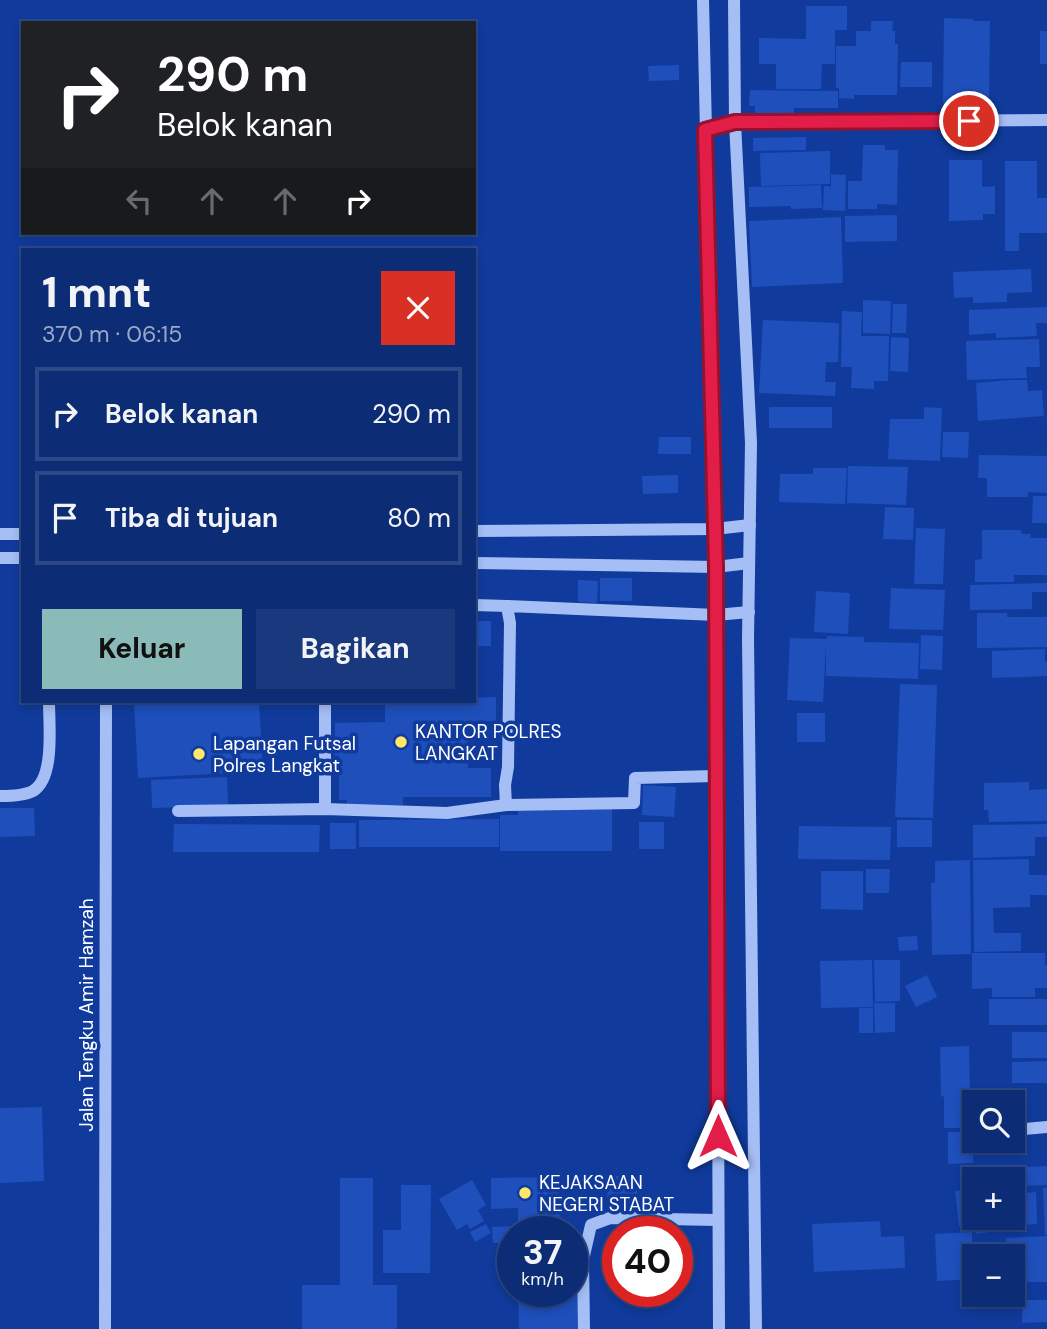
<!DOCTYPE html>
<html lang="id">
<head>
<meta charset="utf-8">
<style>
	body { margin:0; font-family:"DM Sans",sans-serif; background:#1a387d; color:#f1f3f6; height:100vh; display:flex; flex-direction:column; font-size:26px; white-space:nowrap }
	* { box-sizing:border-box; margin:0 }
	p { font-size:23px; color:#9aa7c5 }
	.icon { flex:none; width:38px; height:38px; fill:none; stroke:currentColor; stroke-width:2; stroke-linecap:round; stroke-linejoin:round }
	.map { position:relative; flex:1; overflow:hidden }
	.details { position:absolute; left:21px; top:248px; width:455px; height:455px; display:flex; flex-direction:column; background:#0c2c75; border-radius:0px; box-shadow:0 4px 10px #0003,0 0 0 2px #2c4887 }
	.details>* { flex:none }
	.guide { position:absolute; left:21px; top:21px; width:455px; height:214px; border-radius:0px; box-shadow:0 4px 10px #0003,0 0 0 2px #2c4887; background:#202124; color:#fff; overflow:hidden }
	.tools { position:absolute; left:962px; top:1090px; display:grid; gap:14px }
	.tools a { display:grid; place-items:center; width:63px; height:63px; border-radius:0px; background:#0c2c75; box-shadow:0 4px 10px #0003,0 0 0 2px #2c4887; font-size:35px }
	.speed { position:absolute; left:497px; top:1216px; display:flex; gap:14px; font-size:35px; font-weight:700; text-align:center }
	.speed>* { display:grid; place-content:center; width:91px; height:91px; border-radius:50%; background:#0c2c75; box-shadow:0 4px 10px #0003,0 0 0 2px #2c4887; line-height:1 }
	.speed small { font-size:18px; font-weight:400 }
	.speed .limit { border:10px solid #d22; background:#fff; color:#111 }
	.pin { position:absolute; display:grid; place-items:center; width:60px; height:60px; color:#fff; margin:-30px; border:4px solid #fff; border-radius:50%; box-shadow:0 2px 7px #0007 }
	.me { position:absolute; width:77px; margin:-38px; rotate:0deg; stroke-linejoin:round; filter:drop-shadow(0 0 5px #0008) }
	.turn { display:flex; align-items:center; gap:24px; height:147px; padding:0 21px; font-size:32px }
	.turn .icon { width:91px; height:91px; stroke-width:2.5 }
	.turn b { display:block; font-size:49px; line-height:60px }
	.lanes { display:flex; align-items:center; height:66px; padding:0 21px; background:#0003; justify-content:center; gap:35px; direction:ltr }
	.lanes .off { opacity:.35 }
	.round { display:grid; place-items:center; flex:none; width:74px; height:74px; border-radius:0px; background:#1a387d }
	.overview { display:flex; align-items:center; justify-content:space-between; height:119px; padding:0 21px }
	h1 { font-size:42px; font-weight:800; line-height:52px }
	.action { display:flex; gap:14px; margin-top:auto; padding:14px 21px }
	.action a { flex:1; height:80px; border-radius:0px; background:#8bbbb9; color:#111; font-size:28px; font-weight:800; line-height:80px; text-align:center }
	.action a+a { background:#1a387d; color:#f1f3f6 }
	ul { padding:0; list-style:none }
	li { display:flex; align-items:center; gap:21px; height:94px; margin:0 14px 10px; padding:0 7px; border:4px solid #2c4887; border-radius:0px }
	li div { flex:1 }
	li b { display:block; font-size:26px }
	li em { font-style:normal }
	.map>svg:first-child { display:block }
	.building { fill:#1e4fbb }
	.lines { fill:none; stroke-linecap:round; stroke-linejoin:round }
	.minor { stroke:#a5bef5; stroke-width:12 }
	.route-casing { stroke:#92132f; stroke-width:18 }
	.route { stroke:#e11d48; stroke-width:12 }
	.poi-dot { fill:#ffe869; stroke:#103b9c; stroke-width:2.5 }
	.labels { text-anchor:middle; stroke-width:7; stroke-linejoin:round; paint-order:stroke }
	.poi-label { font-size:19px; fill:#fff; stroke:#103b9c; text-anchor:start }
	.street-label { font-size:19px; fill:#fff; stroke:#103b9c }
</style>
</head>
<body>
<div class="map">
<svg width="1047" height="1329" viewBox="0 0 1047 1329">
	<rect width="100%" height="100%" fill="#103b9c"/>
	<g class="building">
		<path d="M806,6H847V30H835V64H822L821,89H776V64H759V38L806,39Z"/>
		<path d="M944,18L973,19V21H990L989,103H943Z"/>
		<path d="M871,21H893L892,31H895V44H898L897,95H854V99L839,98V88H836V46H856V31H871Z"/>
		<rect x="1040" y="31" width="7" height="33"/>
		<path d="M901,62H932V87H900Z"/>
		<path d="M679,65V80L649,81L648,66Z"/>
		<path d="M750,90L838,91V108H794V119L755,118V106H749Z"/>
		<path d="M806,137V150L753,151V138Z"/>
		<path d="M863,145H885V150H898L897,205L877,204V209H848V181H862Z"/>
		<path d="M830,151V184L761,186L760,153Z"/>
		<path d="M949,160H982V187L995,186V214H983V220L949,221Z"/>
		<path d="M1005,161H1037V198H1047V233H1019V251H1005Z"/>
		<path d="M831,174L846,175L845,211L823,210L824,186H830L831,190Z"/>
		<path d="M821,185L822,208L791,209V206L749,207V187Z"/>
		<path d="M897,215V241L845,242V216Z"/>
		<path d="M841,217L843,283L752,287L749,221Z"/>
		<path d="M1031,269L1032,292L1007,293V302L973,303V297L954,298L953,272Z"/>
		<path d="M863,300L891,301L890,334L863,333Z"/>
		<path d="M893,304H907L906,333H892Z"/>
		<path d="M1047,307V323H1036L1037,336L996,338V333L969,335V310Z"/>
		<path d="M842,311L862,312L861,336H889L888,381H874V389L851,388L852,367H841Z"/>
		<path d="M763,320L839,323L838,362H826L825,382H836L835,396L759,393Z"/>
		<path d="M891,337L909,338L908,372L890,371Z"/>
		<path d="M1039,339L1040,367H1026L1027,378L967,380L966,341Z"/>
		<path d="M1010,380H1027L1028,391L1042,390L1044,416L978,421L976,383Z"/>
		<rect x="769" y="407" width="63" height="21"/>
		<path d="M924,407L942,408L940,461L888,459L890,419H924Z"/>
		<path d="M943,432H969L968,458L942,457Z"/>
		<path d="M659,437H691V454H658Z"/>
		<path d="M979,455L1047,456V493L1028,492V497H987V478H978Z"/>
		<path d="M848,466L908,467L906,505L847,503Z"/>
		<path d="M813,468H847L845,504L779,502L780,474H813Z"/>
		<path d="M678,475V493L643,494L642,476Z"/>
		<path d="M1033,496H1047V523H1032Z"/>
		<path d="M885,507L914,508L913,540L883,539Z"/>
		<path d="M916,528L945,529L943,584H914Z"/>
		<path d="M982,530H1021L1022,534H1031L1030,538H1047V575H1014V582H975V560L982,559Z"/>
		<rect x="600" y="578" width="32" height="23"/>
		<path d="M578,580L598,581L597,603L578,602Z"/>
		<path d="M1047,583V592H1032V609L970,610V585Z"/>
		<path d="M891,588L945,590L943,630L889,629Z"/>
		<path d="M816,591L850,593L848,634L814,632Z"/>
		<path d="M977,613H1007V617H1047V647L977,648Z"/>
		<rect x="474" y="621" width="17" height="25"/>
		<path d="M921,635L943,636L942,670L920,669Z"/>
		<path d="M827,636L864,637V642L919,643L918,679L826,676V644L823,702L787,700L790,638L827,639Z"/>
		<path d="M1045,649V662H1047V676L992,678V651Z"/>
		<path d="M900,684L937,685L933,818L895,817Z"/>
		<path d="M496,697V721H468V768H491V797H403V805H347V800H339V756H335V723L385,722V702H474V698Z"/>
		<path d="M134,702H259L263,771L138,778Z"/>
		<rect x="797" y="713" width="28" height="29"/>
		<path d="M227,777L228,806L152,808L151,780Z"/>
		<path d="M1029,782V790L1047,789V821L989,822L988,810H984V783Z"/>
		<path d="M643,785L676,787L674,817L642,815Z"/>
		<path d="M0,808H34L35,836L0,837Z"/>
		<path d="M612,809V851H500V815H518V811Z"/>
		<path d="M499,819V847H359V820Z"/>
		<rect x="897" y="820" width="35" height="27"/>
		<rect x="639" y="822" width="25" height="27"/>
		<rect x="330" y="823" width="26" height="26"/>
		<path d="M174,824L320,825L319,852H173Z"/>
		<path d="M1047,824V837H1035V856L973,858V825Z"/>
		<path d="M799,826L891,827L890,860L798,859Z"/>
		<path d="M1029,859V875H1047V895H1030V907L993,908L994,933H1021V951L974,952L973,860Z"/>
		<path d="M970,860L971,954L932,955L931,883H935V861Z"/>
		<path d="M866,869H890L889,893H866Z"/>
		<path d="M821,871H863V910L821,909Z"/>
		<path d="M917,936L918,950L899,951L898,937Z"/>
		<path d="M972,953H1045V965H1047V988H1035V997H992V988L972,989Z"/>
		<path d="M872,960L873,1007L821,1008L820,961Z"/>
		<path d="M874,960H900V1001L875,1002Z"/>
		<path d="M927,975L937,997L916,1007L905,986Z"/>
		<rect x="989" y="999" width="58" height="26"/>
		<path d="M874,1003H895V1032L875,1033Z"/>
		<rect x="859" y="1008" width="14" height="25"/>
		<rect x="1012" y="1032" width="35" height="26"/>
		<path d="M969,1046L970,1096H993V1102H975V1128H944V1096L941,1097L940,1047Z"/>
		<path d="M1047,1061V1083H1012V1062Z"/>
		<path d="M42,1107L44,1181L0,1183V1108Z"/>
		<path d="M948,1132H973V1163L948,1164Z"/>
		<path d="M1047,1166V1185L1013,1186V1168Z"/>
		<path d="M609,1176H638L637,1199L607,1198Z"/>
		<path d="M559,1177L560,1232H518V1208L491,1209V1178Z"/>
		<path d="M340,1178H373V1285H397V1329H302V1285H340Z"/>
		<path d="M472,1180L486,1205L478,1210L484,1221L470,1229L467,1224L457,1230L439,1199Z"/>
		<path d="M401,1185H431L430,1273H383V1230H401Z"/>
		<path d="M1043,1188H1047V1235H1045Z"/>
		<path d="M975,1189V1218H988L990,1232L976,1234V1224L959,1226L955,1191Z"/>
		<path d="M1036,1192L1037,1224L993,1227L992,1218H1013V1194Z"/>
		<path d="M880,1221L881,1237L904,1236L905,1268L814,1272L812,1224Z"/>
		<path d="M486,1224L491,1233L475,1242L470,1232Z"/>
		<path d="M515,1226V1232H513V1243H493L492,1227Z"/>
		<path d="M972,1232V1243L983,1242L984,1256H975V1279L937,1281L935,1234Z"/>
		<path d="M1047,1236V1282H1013V1256H1007L1006,1238Z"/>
		<path d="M572,1278H578V1329H519L518,1292H572Z"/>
		<path d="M1023,1300H1047V1322L1022,1323Z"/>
	</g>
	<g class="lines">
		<g class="minor">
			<path d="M703,0L716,567L719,1329"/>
			<path d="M734,0L735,122L751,443L748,639L756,1329"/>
			<path d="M705,130L735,122L1047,120"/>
			<path d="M474,531L715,529L750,525"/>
			<path d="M0,534H23"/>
			<path d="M0,558H23"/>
			<path d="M474,563L716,567L749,563"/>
			<path d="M474,605L507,606"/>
			<path d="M0,796C9,796 24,796 33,791C55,778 49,725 49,702"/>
			<path d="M506,805L634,803L635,778L716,776"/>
			<path d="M325,809V702"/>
			<path d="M178,811L325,809L447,813L506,805L505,785L508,767L510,623L507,606L716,615L749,612"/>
			<path d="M1013,1130L1047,1127"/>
			<path d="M105,1329L106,702"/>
			<path d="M584,1329L583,1260L591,1225L610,1218L718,1220"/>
		</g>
	</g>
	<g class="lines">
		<g class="route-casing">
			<path id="route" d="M718,1136L716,567L705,130L735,122L969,121"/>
		</g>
		<use href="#route" class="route"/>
	</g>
	<g class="poi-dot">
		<circle cx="401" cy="742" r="7"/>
		<circle cx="199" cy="754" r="7"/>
		<circle cx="525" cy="1193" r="7"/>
	</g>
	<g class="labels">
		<g class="poi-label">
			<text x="415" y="738">KANTOR POLRES<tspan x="415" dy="22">LANGKAT</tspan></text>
			<text x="213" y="750">Lapangan Futsal<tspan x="213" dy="22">Polres Langkat</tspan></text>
			<text x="539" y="1189">KEJAKSAAN<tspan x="539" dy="22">NEGERI STABAT</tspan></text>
		</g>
		<g class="street-label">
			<text transform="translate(86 1015) rotate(-90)" y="7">Jalan Tengku Amir Hamzah</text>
		</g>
	</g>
</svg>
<div class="tools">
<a><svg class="icon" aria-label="search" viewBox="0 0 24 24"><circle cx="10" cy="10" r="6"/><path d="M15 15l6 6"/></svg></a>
<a>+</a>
<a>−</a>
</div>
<div class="speed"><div>37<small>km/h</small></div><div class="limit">40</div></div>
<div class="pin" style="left:969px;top:121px;background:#d93025"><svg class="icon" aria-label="arrive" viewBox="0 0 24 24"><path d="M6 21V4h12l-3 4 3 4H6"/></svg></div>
<svg class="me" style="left:718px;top:1136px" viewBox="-20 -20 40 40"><path d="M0-17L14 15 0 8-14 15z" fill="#e11d48" stroke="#fff" stroke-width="4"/></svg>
<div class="guide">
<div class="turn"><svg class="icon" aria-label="right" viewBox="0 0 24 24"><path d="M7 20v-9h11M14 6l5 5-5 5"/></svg><div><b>290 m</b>Belok kanan</div></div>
<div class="lanes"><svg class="icon off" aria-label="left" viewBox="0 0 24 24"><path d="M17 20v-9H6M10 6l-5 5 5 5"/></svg><svg class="icon off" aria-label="ahead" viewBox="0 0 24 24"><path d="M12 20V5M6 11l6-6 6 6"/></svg><svg class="icon off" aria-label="ahead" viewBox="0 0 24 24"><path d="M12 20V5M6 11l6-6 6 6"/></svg><svg class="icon" aria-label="right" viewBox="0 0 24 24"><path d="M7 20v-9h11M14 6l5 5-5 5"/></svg></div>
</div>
<section class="details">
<div class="overview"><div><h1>1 mnt</h1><p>370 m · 06:15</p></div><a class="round" style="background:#d93025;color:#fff"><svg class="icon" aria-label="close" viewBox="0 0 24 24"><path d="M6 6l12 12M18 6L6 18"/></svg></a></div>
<ul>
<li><svg class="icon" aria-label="right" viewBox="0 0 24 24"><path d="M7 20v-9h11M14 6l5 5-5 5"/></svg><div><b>Belok kanan</b></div><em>290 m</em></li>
<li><svg class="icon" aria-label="arrive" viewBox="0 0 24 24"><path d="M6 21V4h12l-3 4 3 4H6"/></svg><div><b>Tiba di tujuan</b></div><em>80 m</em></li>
</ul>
<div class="action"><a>Keluar</a><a>Bagikan</a></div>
</section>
</div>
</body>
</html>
